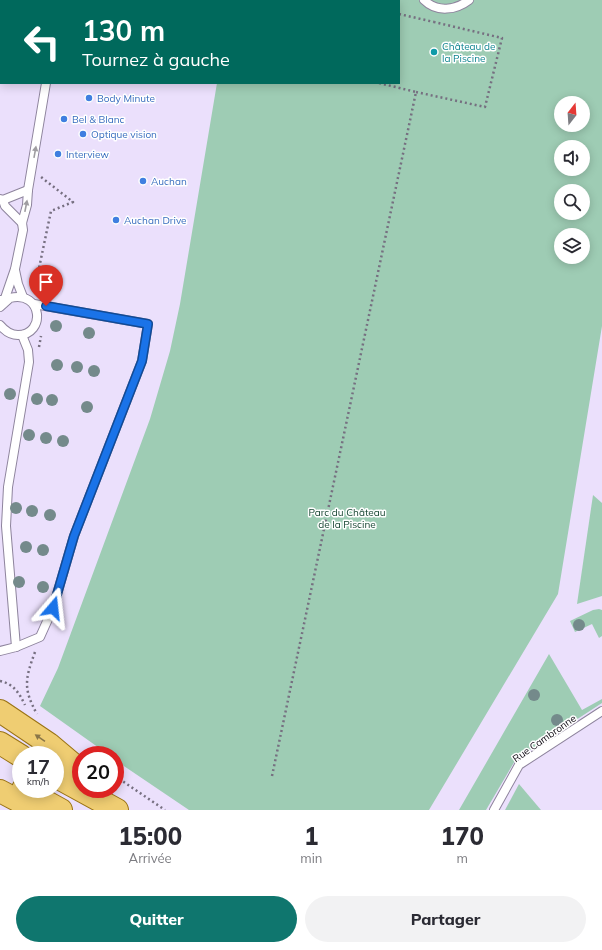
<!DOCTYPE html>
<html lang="fr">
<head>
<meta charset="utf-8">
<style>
	body { margin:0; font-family:Mulish,sans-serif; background:#f2f2f3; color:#2b2b33; height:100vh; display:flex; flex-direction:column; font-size:15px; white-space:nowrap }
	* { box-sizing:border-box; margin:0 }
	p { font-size:13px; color:#7c7c81 }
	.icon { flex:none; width:22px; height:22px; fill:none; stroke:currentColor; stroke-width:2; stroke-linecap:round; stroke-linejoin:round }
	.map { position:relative; height:810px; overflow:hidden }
	.panel { display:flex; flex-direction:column; background:#fff; flex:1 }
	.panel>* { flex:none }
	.banner { position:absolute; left:0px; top:0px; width:400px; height:84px; box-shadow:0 2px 10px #0003; background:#00695c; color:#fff; overflow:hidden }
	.needle { width:26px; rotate:17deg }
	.tools { position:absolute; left:554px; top:96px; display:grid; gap:8px }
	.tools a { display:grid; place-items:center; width:36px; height:36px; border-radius:50%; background:#fff; box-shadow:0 2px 10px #0003; font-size:20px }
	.speed { position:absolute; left:12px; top:746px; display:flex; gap:8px; font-size:20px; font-weight:700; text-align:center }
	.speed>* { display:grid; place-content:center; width:52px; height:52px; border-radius:50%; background:#fff; box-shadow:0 2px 10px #0003; line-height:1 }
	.speed small { font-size:10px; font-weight:400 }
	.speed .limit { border:6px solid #d22; background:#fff; color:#111 }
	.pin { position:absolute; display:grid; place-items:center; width:34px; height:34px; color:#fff; margin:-41px -17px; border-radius:50% 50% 50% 0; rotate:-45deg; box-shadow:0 0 4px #0007 }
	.pin .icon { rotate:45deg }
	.me { position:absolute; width:44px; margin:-22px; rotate:17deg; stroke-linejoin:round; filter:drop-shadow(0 0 3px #0008) }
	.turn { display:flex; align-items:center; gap:14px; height:84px; padding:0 16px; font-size:18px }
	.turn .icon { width:52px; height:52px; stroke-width:2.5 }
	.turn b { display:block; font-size:28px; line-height:34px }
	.eta { display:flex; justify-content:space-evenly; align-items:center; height:68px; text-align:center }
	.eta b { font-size:24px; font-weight:800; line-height:28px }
	.primary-button { display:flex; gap:8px; margin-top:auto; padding:8px 16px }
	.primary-button a { flex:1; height:46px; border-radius:24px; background:#0f766e; color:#fff; font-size:16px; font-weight:800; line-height:46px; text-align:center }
	.primary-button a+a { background:#f2f2f3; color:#2b2b33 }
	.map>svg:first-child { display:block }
	.green { fill:#9eccb4; fill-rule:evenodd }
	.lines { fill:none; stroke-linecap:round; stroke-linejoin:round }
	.lane-casing { stroke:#8e849d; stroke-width:10 }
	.primary-casing { stroke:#9a7314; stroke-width:24 }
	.path { stroke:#766f80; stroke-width:2.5; stroke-dasharray:2 3; stroke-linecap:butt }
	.lane { stroke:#fff; stroke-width:8 }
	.primary { stroke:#efcd72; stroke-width:22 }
	.tree { fill:#748a8b }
	.oneway { fill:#9f9da1 }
	.oneway2 { fill:#8a7648 }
	.route-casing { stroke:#114b97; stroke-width:10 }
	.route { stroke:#1a73e8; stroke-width:7 }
	.culture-dot { fill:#0f9aa8; stroke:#fff; stroke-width:1.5 }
	.shop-dot { fill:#3f7fe0; stroke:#fff; stroke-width:1.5 }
	.labels { text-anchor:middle; stroke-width:3; stroke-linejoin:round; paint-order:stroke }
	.culture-label { font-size:10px; fill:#0d838f; stroke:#fff; text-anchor:start }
	.shop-label { font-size:10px; fill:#366cbe; stroke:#fff; text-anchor:start }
	.park-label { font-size:10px; fill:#13432f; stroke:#fff }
	.street-label { font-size:10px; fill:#0f0b14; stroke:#fff }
</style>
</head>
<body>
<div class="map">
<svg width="602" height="810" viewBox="0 0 602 810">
	<rect width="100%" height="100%" fill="#ebe0fc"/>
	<g class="green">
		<path d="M231,0H602V326L558,594L429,810H189L115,760V755H109L40,706L58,668L150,419L170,351L180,304L217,83H399V1ZM561,103H583V125H561ZM561,147H583V169H561ZM561,191H583V213H561ZM561,235H583V257H561Z"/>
		<path d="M593,495L602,503V596L577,604Z"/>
		<path d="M599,609L602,610V636L599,638L592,624L575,632L570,621L593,610Z"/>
		<path d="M549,654L582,710L602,699V703L516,759L486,810H459Z"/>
		<path d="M519,784L541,810H505Z"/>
	</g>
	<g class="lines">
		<g class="lane-casing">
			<g id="lane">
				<path d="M424,0C437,13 456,10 469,0"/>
				<path d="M60,1V0"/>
				<path d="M0,199L3,200L28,190"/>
				<path d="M3,200L5,206L22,223"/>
				<path d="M15,270L18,284L23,297"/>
				<path d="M0,300L4,301L15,269L23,230L22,223L27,205L28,190L46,83"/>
				<path d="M0,307L10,298C43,290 46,335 18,335C10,335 5,331 0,325"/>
				<path d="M16,647L40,637L53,608L74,536L142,361L148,324L34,304"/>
				<path d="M0,651L16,647L6,526L8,487L29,362L28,350L22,335"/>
				<path d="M494,810L519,765L602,711"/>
			</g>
		</g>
		<g class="primary-casing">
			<g id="primary">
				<path d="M0,711L49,744L81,771"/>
				<path d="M0,743L21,756"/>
				<path d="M55,776L117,810"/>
				<path d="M23,789L61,810"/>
				<path d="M0,791L34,809"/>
			</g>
		</g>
		<g class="path">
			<path d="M399,14L434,22"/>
			<path d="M416,92L485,107L502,38L434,22"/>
			<path d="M34,292L51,211L73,202L41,177"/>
			<path d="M39,347L41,336"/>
			<path d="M35,652C25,679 23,689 37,714"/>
			<path d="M0,681C14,684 19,693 25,705"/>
			<path d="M115,776L165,810"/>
			<path d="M272,776L416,92L379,83"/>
		</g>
		<use href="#lane" class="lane"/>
		<use href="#primary" class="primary"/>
	</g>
	<g class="tree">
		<circle cx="56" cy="326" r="6"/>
		<circle cx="89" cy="333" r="6"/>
		<circle cx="57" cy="365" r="6"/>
		<circle cx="77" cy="367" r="6"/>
		<circle cx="94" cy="371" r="6"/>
		<circle cx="10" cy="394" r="6"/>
		<circle cx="37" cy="399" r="6"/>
		<circle cx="52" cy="400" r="6"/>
		<circle cx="87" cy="407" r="6"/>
		<circle cx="29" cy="435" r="6"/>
		<circle cx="46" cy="438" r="6"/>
		<circle cx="63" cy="441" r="6"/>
		<circle cx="16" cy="508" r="6"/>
		<circle cx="32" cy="511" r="6"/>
		<circle cx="50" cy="515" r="6"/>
		<circle cx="26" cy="547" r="6"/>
		<circle cx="43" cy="550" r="6"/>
		<circle cx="19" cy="582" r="6"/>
		<circle cx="43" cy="587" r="6"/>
		<circle cx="579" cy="625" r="6"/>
		<circle cx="534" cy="695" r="6"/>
		<circle cx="557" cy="720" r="6"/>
	</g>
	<defs><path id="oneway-solid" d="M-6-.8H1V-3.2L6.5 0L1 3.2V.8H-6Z"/></defs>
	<g class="oneway">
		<use href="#oneway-solid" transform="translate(35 152) rotate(-80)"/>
		<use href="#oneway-solid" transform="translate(26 206) rotate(-79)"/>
	</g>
	<use class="oneway2" href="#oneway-solid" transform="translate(40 738) rotate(-146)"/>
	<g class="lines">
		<g class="route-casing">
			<path id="route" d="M46,306L148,324L142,361L74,536L53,608"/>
		</g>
		<use href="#route" class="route"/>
	</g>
	<circle class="culture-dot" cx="434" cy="52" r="4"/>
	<g class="shop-dot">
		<circle cx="89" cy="98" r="4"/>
		<circle cx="64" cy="119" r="4"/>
		<circle cx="83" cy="134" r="4"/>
		<circle cx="58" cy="154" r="4"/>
		<circle cx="143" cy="181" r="4"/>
		<circle cx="116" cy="220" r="4"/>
	</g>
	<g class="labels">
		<g class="culture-label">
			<text x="442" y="50">Château de<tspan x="442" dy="12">la Piscine</tspan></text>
		</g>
		<g class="shop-label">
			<text x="97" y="102">Body Minute</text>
			<text x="72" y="123">Bel &amp; Blanc</text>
			<text x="91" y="138">Optique vision</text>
			<text x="66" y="158">Interview</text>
			<text x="151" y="185">Auchan</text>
			<text x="124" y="224">Auchan Drive</text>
		</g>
		<g class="park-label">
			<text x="347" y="516">Parc du Château<tspan x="347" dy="12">de la Piscine</tspan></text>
		</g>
		<g class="street-label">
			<text transform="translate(544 738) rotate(-35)" y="4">Rue Cambronne</text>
		</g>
	</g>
</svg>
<div class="tools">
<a><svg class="needle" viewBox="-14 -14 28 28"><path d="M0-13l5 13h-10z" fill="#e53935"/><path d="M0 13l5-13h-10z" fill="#7c7c81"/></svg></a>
<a><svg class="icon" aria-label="sound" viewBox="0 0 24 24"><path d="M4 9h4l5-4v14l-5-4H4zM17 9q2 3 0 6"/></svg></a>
<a><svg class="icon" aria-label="search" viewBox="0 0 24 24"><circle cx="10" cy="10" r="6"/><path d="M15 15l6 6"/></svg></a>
<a><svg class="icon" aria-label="layers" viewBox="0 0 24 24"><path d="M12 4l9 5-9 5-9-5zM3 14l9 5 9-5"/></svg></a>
</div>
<div class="speed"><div>17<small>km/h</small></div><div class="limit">20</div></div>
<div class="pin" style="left:46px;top:306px;background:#d93025"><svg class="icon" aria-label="arrive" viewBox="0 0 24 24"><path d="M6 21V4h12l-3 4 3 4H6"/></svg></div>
<svg class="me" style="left:53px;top:608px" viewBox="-20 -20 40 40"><path d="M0-17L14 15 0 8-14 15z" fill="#1a73e8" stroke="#fff" stroke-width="4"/></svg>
<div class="banner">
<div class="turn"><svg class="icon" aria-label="left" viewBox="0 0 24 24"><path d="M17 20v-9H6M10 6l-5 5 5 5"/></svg><div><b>130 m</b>Tournez à gauche</div></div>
</div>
</div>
<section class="panel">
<div class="eta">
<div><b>15:00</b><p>Arrivée</p></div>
<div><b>1</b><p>min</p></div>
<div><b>170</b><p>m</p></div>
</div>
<div class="primary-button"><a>Quitter</a><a>Partager</a></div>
</section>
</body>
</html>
